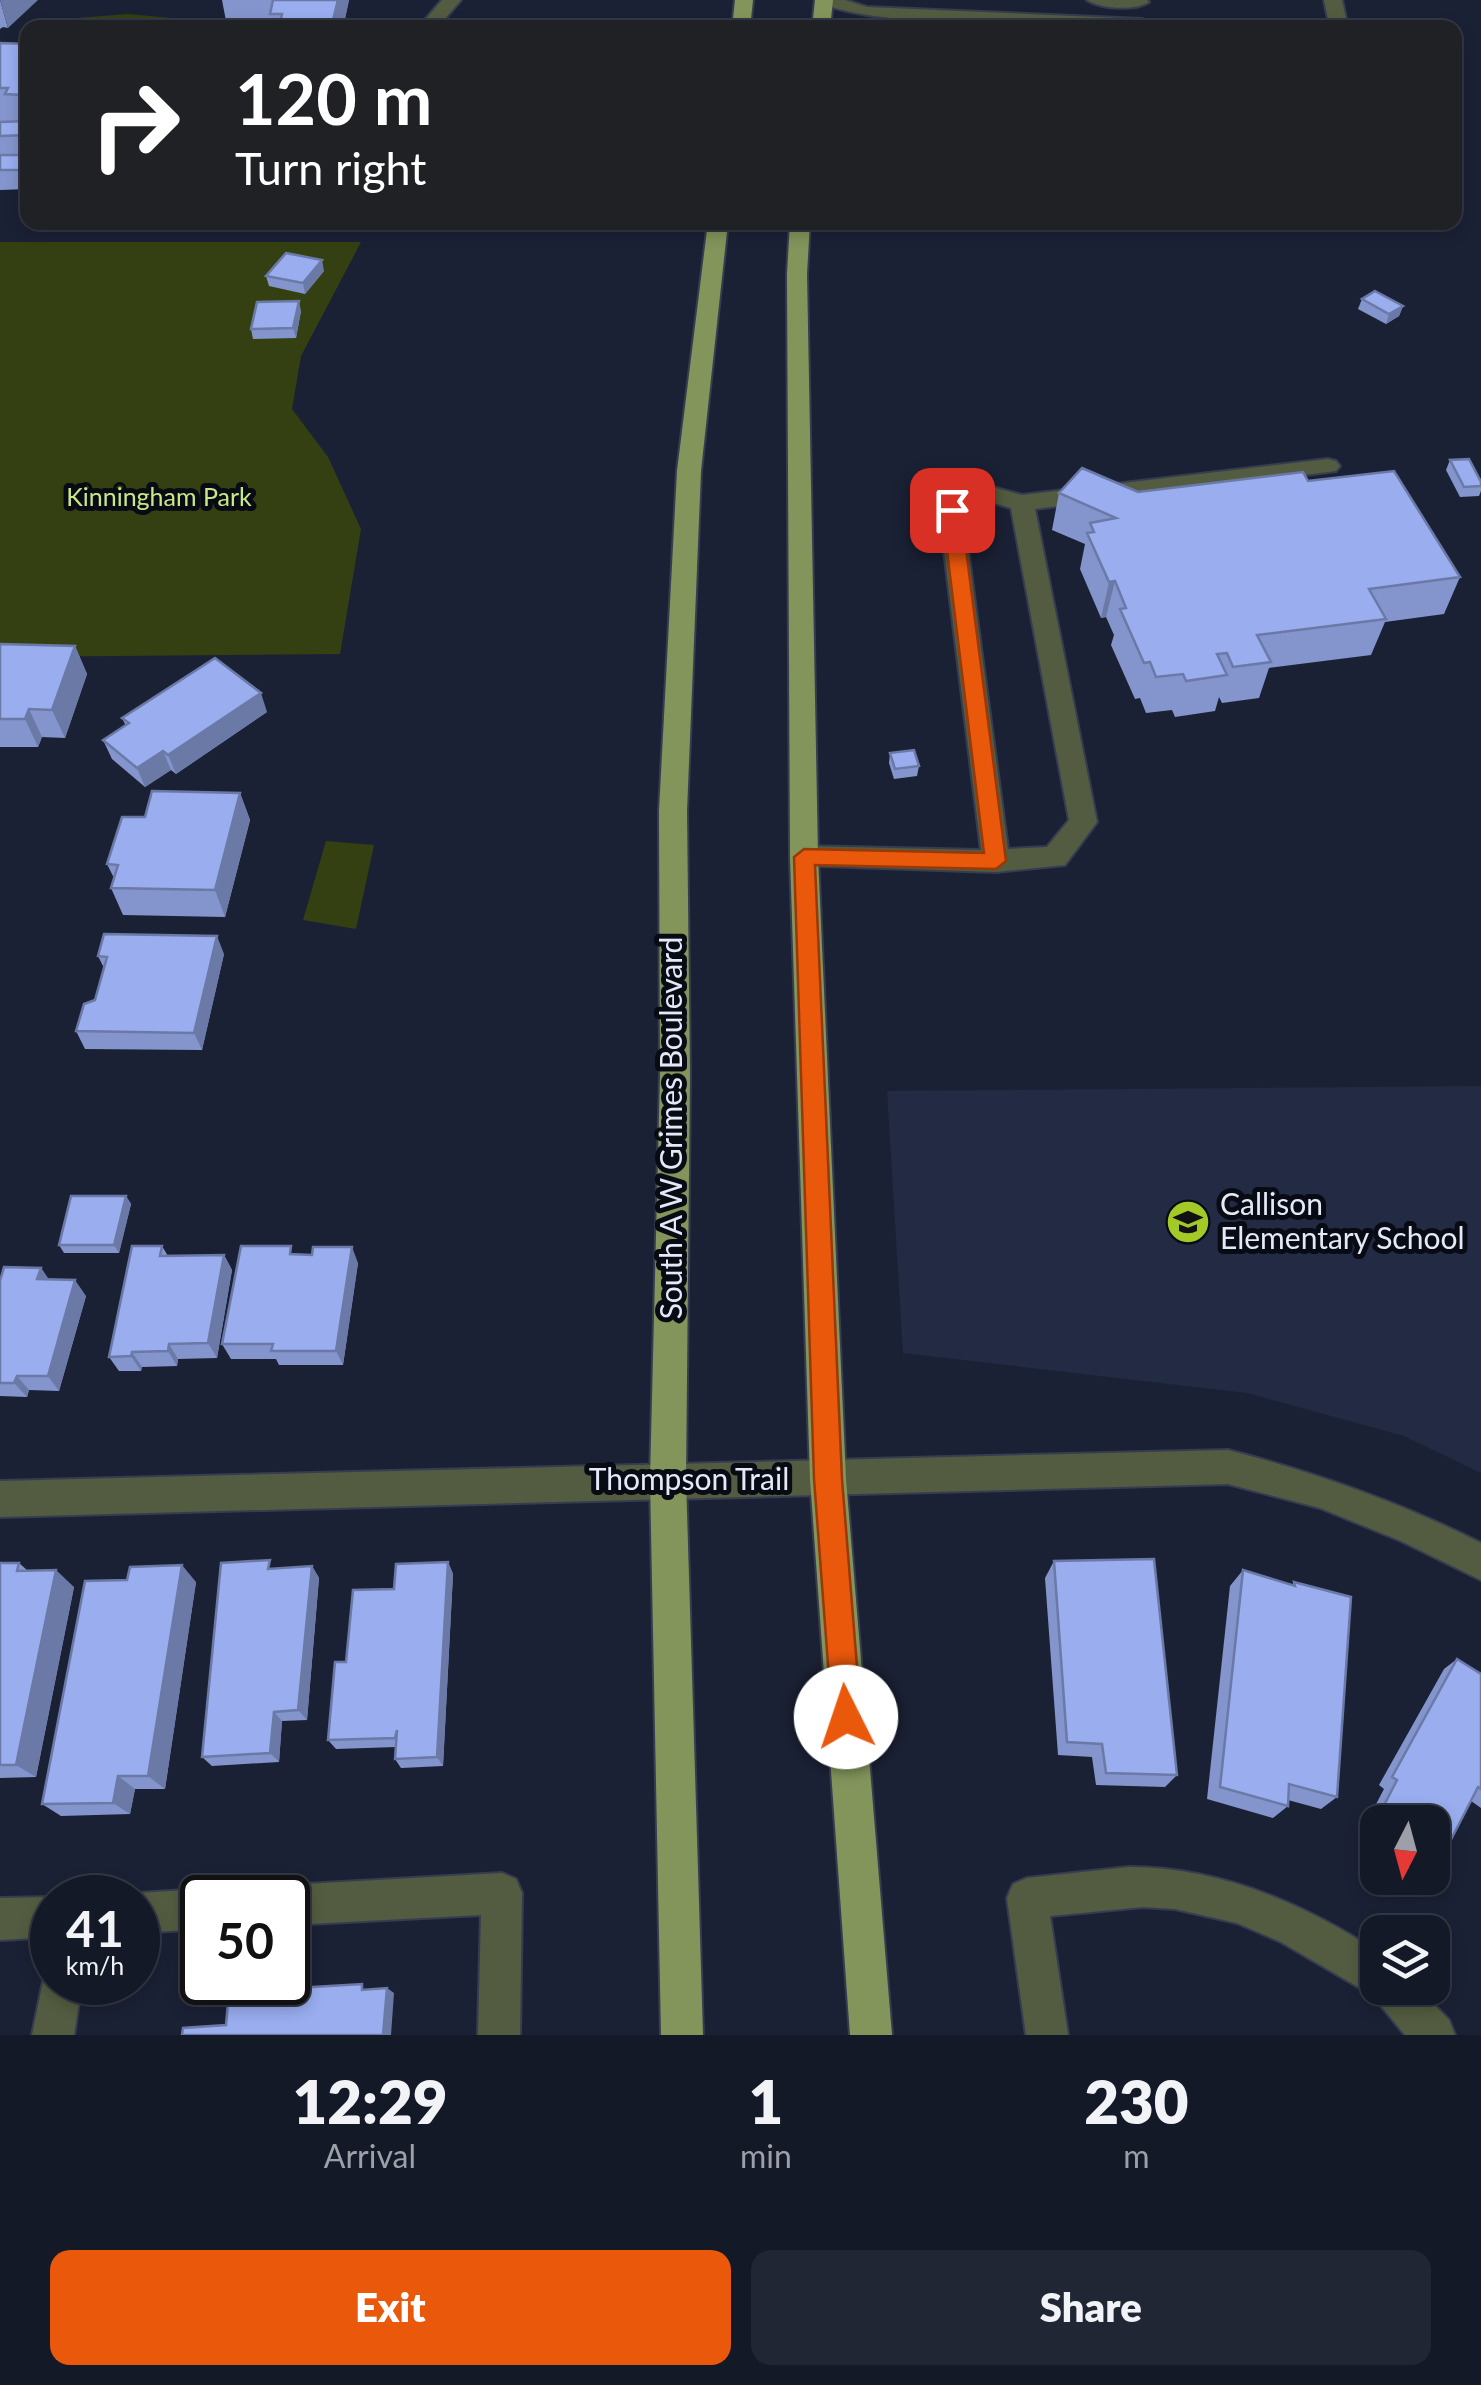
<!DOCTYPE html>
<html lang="en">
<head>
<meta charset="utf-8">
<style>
	body { margin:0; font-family:Lato,sans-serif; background:#212634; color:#f1f3f6; height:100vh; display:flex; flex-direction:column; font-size:38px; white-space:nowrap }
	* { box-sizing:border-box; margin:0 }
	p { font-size:32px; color:#9da0a8 }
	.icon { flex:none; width:55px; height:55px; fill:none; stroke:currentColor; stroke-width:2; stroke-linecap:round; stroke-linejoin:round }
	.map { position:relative; height:2035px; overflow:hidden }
	.sheet { display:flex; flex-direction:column; background:#141928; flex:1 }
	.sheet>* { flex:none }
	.guide { position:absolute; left:20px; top:20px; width:1442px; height:210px; border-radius:20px; box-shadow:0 5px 15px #0003,0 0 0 2px #333845; background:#202124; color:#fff; overflow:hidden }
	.needle { width:65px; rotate:186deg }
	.tools { position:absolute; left:1360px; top:1805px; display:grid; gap:20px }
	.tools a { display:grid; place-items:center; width:90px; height:90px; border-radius:20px; background:#141928; box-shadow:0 5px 15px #0003,0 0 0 2px #333845; font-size:50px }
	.speed { position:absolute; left:30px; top:1875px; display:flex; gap:20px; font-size:50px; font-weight:700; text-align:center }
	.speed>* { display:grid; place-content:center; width:130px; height:130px; border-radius:50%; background:#141928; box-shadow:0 5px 15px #0003,0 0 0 2px #333845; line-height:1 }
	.speed small { font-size:25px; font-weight:400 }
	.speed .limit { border:5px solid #111; border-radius:15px; background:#fff; color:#111 }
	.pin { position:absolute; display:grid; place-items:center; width:85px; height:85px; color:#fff; margin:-42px; border-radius:20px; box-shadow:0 5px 15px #0006 }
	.me { position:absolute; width:110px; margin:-55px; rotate:356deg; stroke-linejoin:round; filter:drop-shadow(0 0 8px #0008) }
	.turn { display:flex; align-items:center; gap:35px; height:210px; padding:0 50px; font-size:45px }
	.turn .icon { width:130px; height:130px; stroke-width:2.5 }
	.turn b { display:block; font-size:70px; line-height:85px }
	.eta { display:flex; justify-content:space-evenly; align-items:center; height:170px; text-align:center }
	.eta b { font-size:60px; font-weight:800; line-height:70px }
	.primary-button { display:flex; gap:20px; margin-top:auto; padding:20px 50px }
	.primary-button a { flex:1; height:115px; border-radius:20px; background:#ea580c; color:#fff; font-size:40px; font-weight:800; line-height:115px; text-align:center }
	.primary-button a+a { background:#212634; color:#f1f3f6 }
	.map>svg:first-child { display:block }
	.built { fill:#222a44 }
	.green { fill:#344011 }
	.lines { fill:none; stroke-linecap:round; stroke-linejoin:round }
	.minor-casing { stroke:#373d50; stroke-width:4 }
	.major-casing { stroke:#373d50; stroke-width:4 }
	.minor { fill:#535c40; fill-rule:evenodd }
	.major { fill:#83955b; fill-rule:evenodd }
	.wall { fill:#8495ce }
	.shaded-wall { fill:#6b79a7 }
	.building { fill:#99adef; stroke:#6b79a7; stroke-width:2.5 }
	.route { fill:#ea580c; stroke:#983908; stroke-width:2.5 }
	.labels { text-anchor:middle; stroke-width:10; stroke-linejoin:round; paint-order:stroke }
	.far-park-label { font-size:25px; fill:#cae786; stroke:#080b14 }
	.street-label { font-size:30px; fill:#e4e9f7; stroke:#080b14 }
	.poi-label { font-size:30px; fill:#e4e9f7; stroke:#080b14; text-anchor:start }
</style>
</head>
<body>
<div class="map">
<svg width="1481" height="2035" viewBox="0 0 1481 2035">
	<rect width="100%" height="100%" fill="#1b2135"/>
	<path class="built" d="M1481,1086V1473L1404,1436L1247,1393L903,1353L887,1091Z"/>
	<g class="green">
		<path d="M128,14L183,19V27H62L63,19Z"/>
		<path d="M0,242H361L301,356L292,409L328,457L361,529L340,654L0,657Z"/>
		<path d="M326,841L374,845L356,929L303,920Z"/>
	</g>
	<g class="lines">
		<g class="minor-casing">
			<g id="minor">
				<path d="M442,0H461L437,28H418Z"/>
				<path d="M818,0H845L867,7L1142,19L1151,24L1149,28C1092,28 852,28 818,0Z"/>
				<path d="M1087,0H1147L1149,2C1135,11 1101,9 1087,0Z"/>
				<path d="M1324,0H1342L1348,28H1330Z"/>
				<path d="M1328,459L1336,461L1340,466L1336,471L1035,509L1097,822L1065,865L996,872L794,865L790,857L794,849L804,846L981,850L939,510L943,505L985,485L1022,495ZM987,501L1011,508L1069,820L1047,847L1008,849L963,513Z"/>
				<path d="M1228,1450C1317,1473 1399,1502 1481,1543V1580L1401,1541L1320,1508L1228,1484L0,1517V1481Z"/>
				<path d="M1129,1867C1219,1867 1303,1903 1378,1952V1988H1418L1449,2020L1455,2035H1405L1372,1995L1281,1942L1237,1923L1175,1909L1143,1907L1050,1916L1068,2035H1026L1007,1898L1013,1884L1027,1878Z"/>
				<path d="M502,1873L516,1879L522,1893L520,2035H478L481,1915L288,1925V1898H271L274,1891L288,1885Z"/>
				<path d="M202,1889L218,1898H202V1929L138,1933V1898H126L138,1893Z"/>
				<path d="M52,1897V1937L0,1940V1898Z"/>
				<path d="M52,1965V1982H82L74,2035H32L46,1967Z"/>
			</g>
		</g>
		<g class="major-casing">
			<g id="major">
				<path d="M735,0H753L750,28H732Z"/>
				<path d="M815,0H833L830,28H812Z"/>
				<path d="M708,222H728L701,471L687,811L690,1075L686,1479L703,2035H661L650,1479L660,1075L659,811L677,471Z"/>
				<path d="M790,222H810L807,274L818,857L846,1479L892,2035H850L810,1479L790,857L787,274Z"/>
			</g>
		</g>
		<use href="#minor" class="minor"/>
		<use href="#major" class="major"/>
	</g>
	<g class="wall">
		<path d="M0,0L8,28L3,27L0,29Z"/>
		<path d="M222,0H349L343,28H272L271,20L226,21Z"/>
		<path d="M0,43L28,44V189L0,190Z"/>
		<path d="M324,271L305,294L269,286L266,276Z"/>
		<path d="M1362,299L1403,306L1399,316L1386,324L1358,309Z"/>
		<path d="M301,311L296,338L253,339L251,329Z"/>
		<path d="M1450,460L1481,482V491L1479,496L1460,497L1446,470Z"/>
		<path d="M1308,481L1460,577L1444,614L1385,622L1371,655L1269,668L1259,698L1222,703L1219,697L1215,711L1175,717L1172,710L1146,713L1140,698L1135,699L1111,645L1114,635L1106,617L1101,618L1080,569L1085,544L1052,530L1059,493L1138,492Z"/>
		<path d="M0,644L75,646L87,674L65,738L42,737L38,747H0Z"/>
		<path d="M267,712L176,774L171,770L145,787L112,759L103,740L126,726L122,718Z"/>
		<path d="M890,753L919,766L917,776L894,779L889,763Z"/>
		<path d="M240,793L250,820L225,917L123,915L111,888L114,878L107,864L145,817Z"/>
		<path d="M224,954L202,1050L85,1049L76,1031L95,1000L104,968L98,956Z"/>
		<path d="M126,1196L131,1204L119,1253H64L59,1245Z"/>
		<path d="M162,1246L168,1256L224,1255L232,1270L217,1358L178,1359L177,1366L142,1367L141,1371H119L109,1357Z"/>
		<path d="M295,1255L358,1263L343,1365H279L276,1359H231L222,1344Z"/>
		<path d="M41,1268L49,1280L86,1296L59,1391L29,1390L27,1397L0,1396V1281Z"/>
		<path d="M1054,1561L1177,1775L1165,1787L1096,1785L1092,1757L1058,1755L1045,1578Z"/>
		<path d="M448,1562L453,1574L443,1766L401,1768L395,1759L396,1747L336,1749L328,1740L346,1662L394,1589Z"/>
		<path d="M0,1563H19L28,1571L74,1587L36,1777L0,1778Z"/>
		<path d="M312,1566L319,1578L307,1720L282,1721L279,1762L212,1766L202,1757L276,1569Z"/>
		<path d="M1243,1570L1292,1585L1294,1582L1337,1797L1321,1809L1288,1800V1806L1273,1818L1207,1799L1230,1586Z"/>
		<path d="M127,1580L196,1582L165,1789H135L130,1814L61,1816L42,1804Z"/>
		<path d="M1457,1659L1481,1674V1808L1471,1801L1439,1863L1432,1866V1822H1378V1834L1365,1825L1384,1789L1379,1785L1444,1669Z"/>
	</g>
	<g class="shaded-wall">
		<path d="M0,0H38L8,28Z"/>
		<path d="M338,0H349L343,28H331Z"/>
		<path d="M25,89L28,95V109L23,95Z"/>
		<path d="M322,260L324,271L305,294L303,283Z"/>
		<path d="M299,301L301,311L296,338L293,328Z"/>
		<path d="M1403,306L1399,316L1386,324L1389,314Z"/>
		<path d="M1115,581L1106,617L1101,618L1109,582Z"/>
		<path d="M75,646L87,674L65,738L52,710Z"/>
		<path d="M261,693L267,712L176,774L168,755Z"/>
		<path d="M29,709L42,737L38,747L25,719Z"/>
		<path d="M163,751L171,770L145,787L137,768Z"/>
		<path d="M240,793L250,820L225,917L215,890Z"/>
		<path d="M217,936L224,954L202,1050L194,1033Z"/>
		<path d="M126,1196L131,1204L119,1253L114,1245Z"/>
		<path d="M352,1247L358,1263L343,1365L336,1351Z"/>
		<path d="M224,1255L232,1270L217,1358L208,1343Z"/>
		<path d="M41,1268L52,1284L37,1279Z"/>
		<path d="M75,1280L86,1296L59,1391L48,1376Z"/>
		<path d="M169,1344L178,1359L177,1366L168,1351Z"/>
		<path d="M132,1352L142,1367L141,1371L131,1356Z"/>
		<path d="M17,1376L29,1390L27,1397L14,1383Z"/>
		<path d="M448,1562L453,1574L443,1766L437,1757Z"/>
		<path d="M182,1565L196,1582L165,1789L148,1776Z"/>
		<path d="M312,1566L319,1578L307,1720L298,1710Z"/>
		<path d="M56,1570L74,1587L36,1777L16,1765Z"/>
		<path d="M274,1712L282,1721L279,1762L270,1753Z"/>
		<path d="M118,1776L135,1789L130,1814L113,1803Z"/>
		<path d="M387,1988L394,1993L391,2035H383Z"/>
	</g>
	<g class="building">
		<path d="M273,0H338L331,28H272L275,19H281L282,14H270Z"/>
		<path d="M0,43L28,44V89H25L23,95L5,94L8,88H0Z"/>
		<path d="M28,121V135L0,136V122Z"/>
		<rect x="0" y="155" width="28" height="15"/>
		<path d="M286,253L322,260L303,283L266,276Z"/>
		<path d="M1375,291L1403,306L1389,314L1362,299Z"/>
		<path d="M299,301L293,328L251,329L257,302Z"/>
		<path d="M1469,459L1481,482V486L1464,487L1450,460Z"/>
		<path d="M1082,468L1138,492L1303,472L1308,481L1394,471L1460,577L1369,589L1386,619L1257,635L1271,662L1233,667L1227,653L1217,654L1227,675L1186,681L1183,674L1156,677L1150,662L1144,663L1120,609L1126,608L1115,581L1109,582L1087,533L1094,532L1090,523L1116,518L1059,493Z"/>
		<path d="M0,644L75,646L52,710L29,709L25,719H0Z"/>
		<path d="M215,658L261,693L168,755L163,751L137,768L103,740L129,723L122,718Z"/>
		<path d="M914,750L919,766L895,769L890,753Z"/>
		<path d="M152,791L240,793L215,890L111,888L118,865L107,864L122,817H145Z"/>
		<path d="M104,934L217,936L194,1033L76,1031L84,1004L95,1000L107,957L98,956Z"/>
		<path d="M71,1196H126L114,1245H59Z"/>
		<path d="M132,1246H162L160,1256L224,1255L208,1343L169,1344L168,1351L132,1352L131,1356L109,1357Z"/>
		<path d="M241,1246H291L290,1254L312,1255L313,1247H352L336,1351H271L273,1344H222Z"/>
		<path d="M4,1267L41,1268L37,1279L75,1280L48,1376H17L14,1383H0V1281Z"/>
		<path d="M1154,1559L1177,1775L1106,1773L1102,1744L1067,1742L1054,1561Z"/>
		<path d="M270,1560L268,1569L312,1566L298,1710L274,1712L270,1753L202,1757L221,1563Z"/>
		<path d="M448,1562L437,1757L395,1759L397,1730L395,1738L328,1740L335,1662H346L353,1590L394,1589L396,1564Z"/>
		<path d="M0,1563H19L17,1571L56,1570L16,1765H0Z"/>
		<path d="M182,1565L148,1776H118L113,1803L42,1804L85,1581L127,1580L130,1567Z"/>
		<path d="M1243,1570L1295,1586L1294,1582L1351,1597L1337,1797L1289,1784L1288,1806L1220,1787Z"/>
		<path d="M1457,1659L1481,1674V1789L1478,1787L1439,1863L1432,1858V1822H1385L1378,1817L1397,1780L1392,1777Z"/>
		<path d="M362,1984V1990L387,1988L383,2035H182L183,2028L226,2025L229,1992Z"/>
	</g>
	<path class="route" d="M952,504L961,510L1006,861L996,869L815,865L842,1479L861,1717L857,1728L846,1732L836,1728L832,1717L814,1479L794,857L804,849L984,853L942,510Z"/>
	<defs>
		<g id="school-disc" transform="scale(2.25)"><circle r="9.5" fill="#a3c926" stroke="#080b14"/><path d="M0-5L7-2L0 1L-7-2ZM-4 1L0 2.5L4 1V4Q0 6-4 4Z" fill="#111"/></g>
	</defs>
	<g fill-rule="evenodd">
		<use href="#school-disc" x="1188" y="1222"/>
	</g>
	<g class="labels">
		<g class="far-park-label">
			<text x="159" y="506">Kinningham Park</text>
		</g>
		<g class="street-label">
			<text transform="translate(672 1128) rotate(-90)" y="10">South A W Grimes Boulevard</text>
			<text x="689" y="1490">Thompson Trail</text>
		</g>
		<g class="poi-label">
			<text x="1220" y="1215">Callison<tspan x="1220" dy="34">Elementary School</tspan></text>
		</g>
	</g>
</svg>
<div class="tools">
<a><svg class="needle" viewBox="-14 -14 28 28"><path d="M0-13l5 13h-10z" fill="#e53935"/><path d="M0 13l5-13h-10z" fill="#9da0a8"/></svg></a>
<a><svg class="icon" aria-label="layers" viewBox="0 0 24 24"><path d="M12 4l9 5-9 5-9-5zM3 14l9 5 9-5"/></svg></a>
</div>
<div class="speed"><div>41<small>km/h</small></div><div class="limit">50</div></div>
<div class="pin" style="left:952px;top:510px;background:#d93025"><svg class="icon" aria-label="arrive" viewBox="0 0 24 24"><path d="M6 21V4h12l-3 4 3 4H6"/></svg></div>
<svg class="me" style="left:846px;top:1717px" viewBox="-20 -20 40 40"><circle r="19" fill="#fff"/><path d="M0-13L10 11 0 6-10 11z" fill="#ea580c"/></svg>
<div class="guide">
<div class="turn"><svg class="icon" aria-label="right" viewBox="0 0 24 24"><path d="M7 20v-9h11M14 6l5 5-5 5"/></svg><div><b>120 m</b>Turn right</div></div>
</div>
</div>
<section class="sheet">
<div class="eta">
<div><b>12:29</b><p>Arrival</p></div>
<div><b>1</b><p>min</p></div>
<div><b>230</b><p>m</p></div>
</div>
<div class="primary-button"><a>Exit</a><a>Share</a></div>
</section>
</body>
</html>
